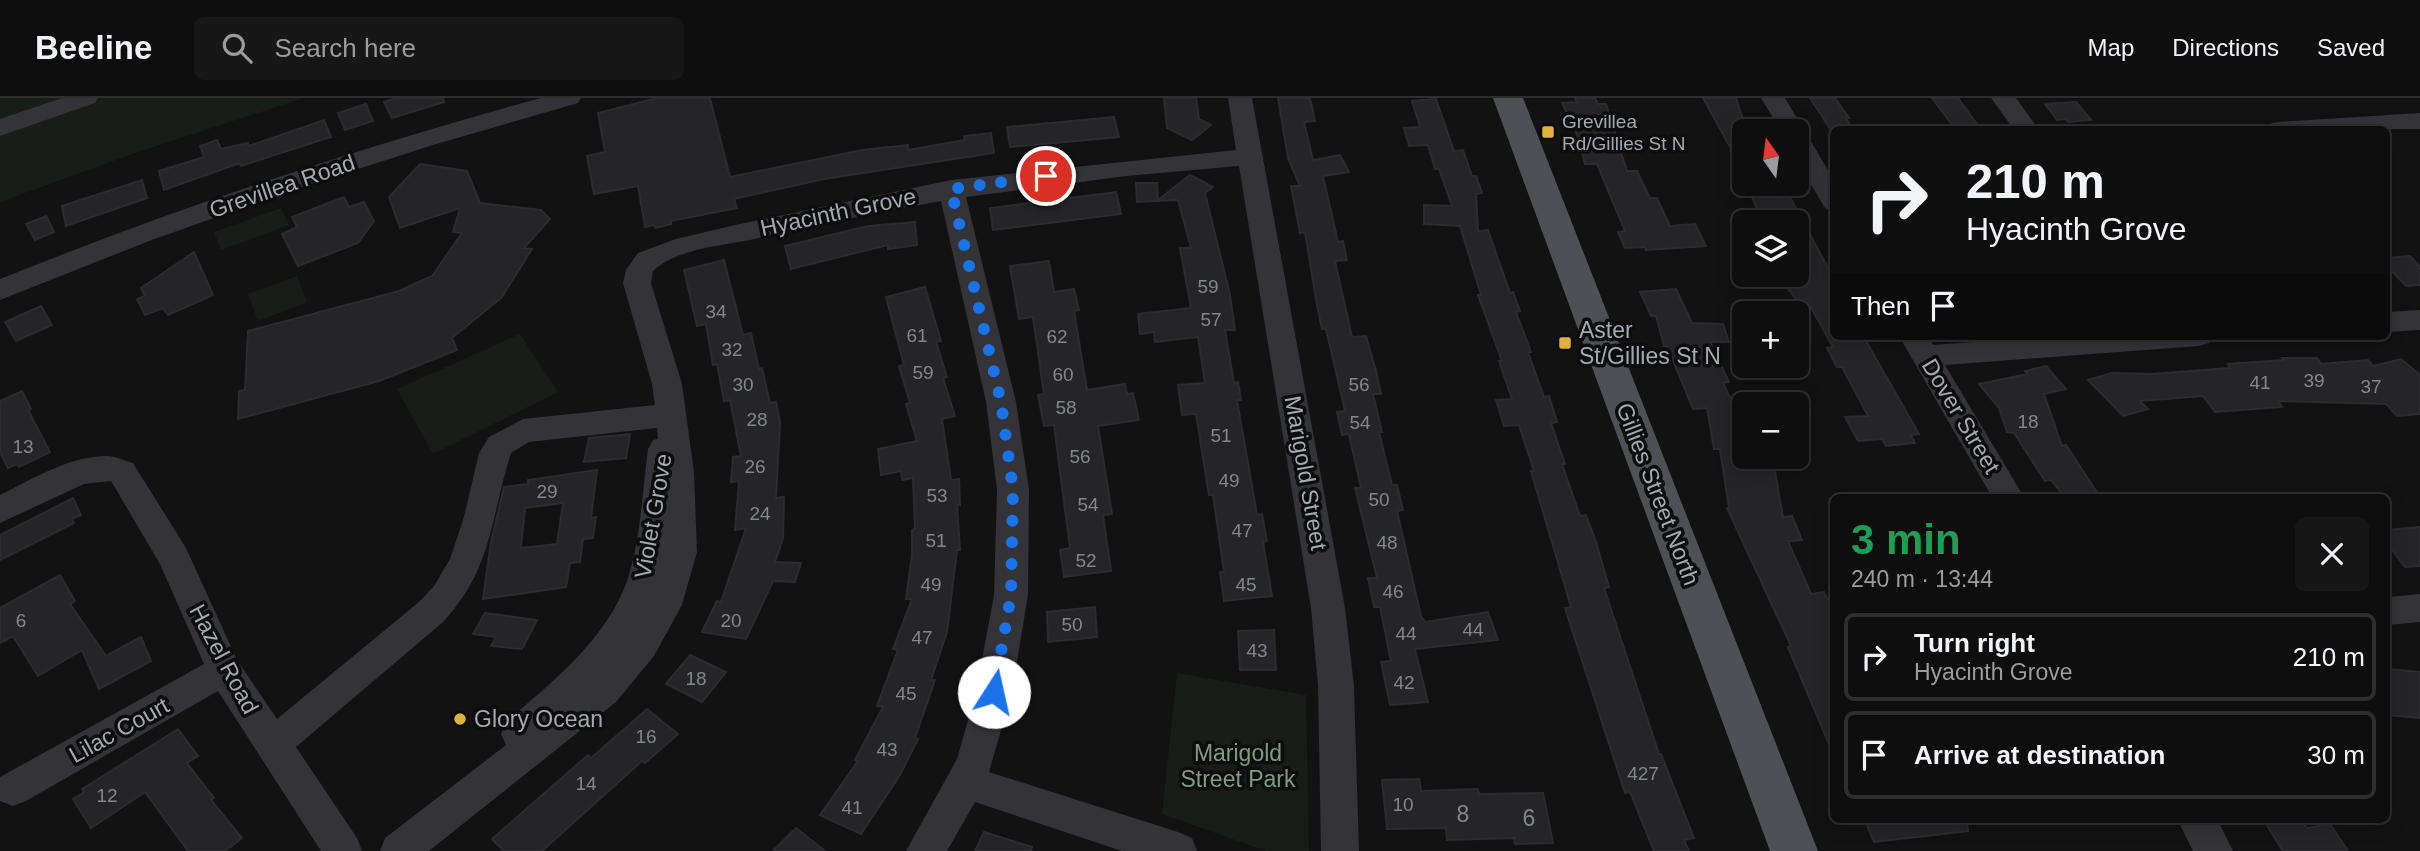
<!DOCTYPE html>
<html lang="en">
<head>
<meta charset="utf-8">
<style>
	body { margin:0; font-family:Helvetica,sans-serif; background:#171717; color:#f1f3f6; height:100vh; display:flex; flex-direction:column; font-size:26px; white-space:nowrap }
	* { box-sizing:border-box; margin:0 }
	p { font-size:23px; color:#9b9c9e }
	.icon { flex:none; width:38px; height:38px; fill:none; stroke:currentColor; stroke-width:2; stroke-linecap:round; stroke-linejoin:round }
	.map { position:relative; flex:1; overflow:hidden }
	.side { position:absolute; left:1830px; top:396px; width:560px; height:329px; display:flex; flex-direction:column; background:#0e0e0e; border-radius:10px; box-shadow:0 4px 18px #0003,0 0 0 2px #2e2e2e }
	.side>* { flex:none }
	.guide { position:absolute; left:1830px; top:28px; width:560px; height:214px; border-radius:10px; box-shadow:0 4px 18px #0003,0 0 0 2px #2e2e2e; background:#0e0e0e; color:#f1f3f6; overflow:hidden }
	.needle { width:46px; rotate:346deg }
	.controls { position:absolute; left:1732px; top:21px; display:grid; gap:14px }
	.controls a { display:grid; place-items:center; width:77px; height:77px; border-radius:10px; background:#0e0e0e; box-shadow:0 4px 18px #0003,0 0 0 2px #2e2e2e; font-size:35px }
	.pin { position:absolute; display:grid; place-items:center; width:60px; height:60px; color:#fff; margin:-30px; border:4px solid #fff; border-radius:50%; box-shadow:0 2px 7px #0007 }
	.me { position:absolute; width:77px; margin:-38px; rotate:10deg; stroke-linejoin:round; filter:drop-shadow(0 0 5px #0008) }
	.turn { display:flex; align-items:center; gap:24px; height:147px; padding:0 21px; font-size:32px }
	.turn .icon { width:91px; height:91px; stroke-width:2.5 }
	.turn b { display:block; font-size:49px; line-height:60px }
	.then { display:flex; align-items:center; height:66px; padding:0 21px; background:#0003; gap:14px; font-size:26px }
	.round { display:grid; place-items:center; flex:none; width:74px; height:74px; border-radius:10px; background:#171717 }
	.overview { display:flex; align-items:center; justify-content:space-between; height:119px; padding:0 21px }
	h1 { font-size:42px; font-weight:600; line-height:52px; color:#1e9e55 }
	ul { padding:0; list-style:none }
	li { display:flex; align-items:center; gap:21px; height:88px; margin:0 14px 10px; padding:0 7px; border:4px solid #2e2e2e; border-radius:10px }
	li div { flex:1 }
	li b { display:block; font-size:26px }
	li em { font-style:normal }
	header { display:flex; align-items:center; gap:42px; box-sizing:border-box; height:98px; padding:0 35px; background:#0e0e0e; border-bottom:2px solid #2e2e2e }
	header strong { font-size:33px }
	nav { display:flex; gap:38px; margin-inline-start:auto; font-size:24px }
	.search { width:490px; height:63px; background:#171717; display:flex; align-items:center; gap:18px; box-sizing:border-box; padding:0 24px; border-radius:10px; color:#9b9c9e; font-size:26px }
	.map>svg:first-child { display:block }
	.green { fill:#181d19 }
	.building { fill:#252527; stroke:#2c2c2f; stroke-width:2; fill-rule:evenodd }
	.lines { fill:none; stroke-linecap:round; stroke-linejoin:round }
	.minor { fill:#333338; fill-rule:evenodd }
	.major { fill:#4f5056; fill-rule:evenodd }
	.route { stroke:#1a73e8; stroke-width:12; stroke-dasharray:0 21.6 }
	.poi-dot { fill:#e0b13c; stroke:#0d0d0e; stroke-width:2.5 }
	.labels { text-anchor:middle; stroke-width:7; stroke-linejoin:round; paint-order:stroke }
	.far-poi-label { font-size:19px; fill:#a4a8b2; stroke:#0d0d0e; text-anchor:start }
	.number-label { font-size:19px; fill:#84868e }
	.street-label { font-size:23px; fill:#a4a8b2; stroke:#0d0d0e }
	.poi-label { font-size:23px; fill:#a4a8b2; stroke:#0d0d0e; text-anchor:start }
	.park-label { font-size:23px; fill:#7d9c80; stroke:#0d0d0e }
	.near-number-label { font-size:23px; fill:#84868e }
</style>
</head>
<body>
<header>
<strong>Beeline</strong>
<div class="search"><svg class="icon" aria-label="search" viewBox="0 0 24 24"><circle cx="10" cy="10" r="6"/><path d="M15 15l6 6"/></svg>Search here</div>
<nav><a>Map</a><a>Directions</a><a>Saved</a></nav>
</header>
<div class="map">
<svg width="2420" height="753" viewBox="0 0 2420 753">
	<rect width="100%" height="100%" fill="#121213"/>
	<g class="green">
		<path d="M0,0H304L135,55L0,104Z"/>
		<path d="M281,110L289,127L221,152L214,134Z"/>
		<path d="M297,178L307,204L258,223L248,196Z"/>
		<path d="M520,236L558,294L433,356L397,291Z"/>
		<path d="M1177,575L1306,597L1309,753H1266L1162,716Z"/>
	</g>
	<g class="building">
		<path d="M396,0H443L444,4L392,20L384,4Z"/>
		<path d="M657,0H710L730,79L862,52L908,47V52L965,42L964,38L991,35L994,55L824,81L734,101L737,110L671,123V126L655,130L654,127L645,129L638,88L594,96L587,58L605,54L598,15Z"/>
		<path d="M1164,0H1196L1199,21L1211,27L1192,42L1167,30Z"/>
		<path d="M1278,0H1310L1315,23L1304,24L1313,62L1340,57L1349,74L1323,78L1338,144L1343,143L1347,162L1335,163L1352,239L1366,238L1376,273L1381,296H1373L1382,334H1379L1392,387H1397L1403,412L1397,413L1421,518L1425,524L1488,514L1498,542L1415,551L1428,604L1390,607L1381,564L1391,563L1380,509H1374L1368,480H1377L1355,390H1361L1349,336L1342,337L1337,314L1345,313L1326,231H1322L1317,207L1305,134L1300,135L1291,88H1300L1288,60Z"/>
		<path d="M1575,0H1595L1598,6H1606L1627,73H1637L1650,100H1657L1670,128L1695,126L1706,148L1646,152L1645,149L1625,150L1618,134L1625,133L1597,66H1585L1573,23H1570L1562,5L1577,4Z"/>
		<path d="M1703,0H1736L1745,28V76Z"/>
		<path d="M1810,0H1835L1849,20H1846L1853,32H1831Z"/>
		<path d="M1932,0H1958L1981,32H1956Z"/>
		<path d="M1436,1L1454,53L1463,52L1472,78H1476L1482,95L1476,96L1478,133L1488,132L1510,195L1513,194L1520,213L1516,214L1531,254H1528L1544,299L1549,298L1557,324L1551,325L1565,366H1562L1580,418L1586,417L1596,444L1609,489L1604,490L1659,656H1661L1694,740L1684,742L1689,753H1654L1630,694L1625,695L1565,510L1571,509L1531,373H1534L1519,327L1504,328L1496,302L1512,301L1499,263H1502L1478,197H1481L1460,128L1424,126V107L1452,108L1439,71H1435L1428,47L1409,48L1404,30L1420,29L1412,3Z"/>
		<path d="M2076,4L2091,22L2068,24L2066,21L2057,22L2045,6Z"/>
		<path d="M366,6L373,23L345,32L338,15Z"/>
		<path d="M1114,19L1119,39L1010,49L1007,29Z"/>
		<path d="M324,22L331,39L241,68L240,65L164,92L159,73L204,59L200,48L217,42L221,51L248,45L249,48Z"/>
		<path d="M420,66L467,73L480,105L541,112L550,121L524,150L532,151L502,199L452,240L457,252L379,283L238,321L239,293L245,292L248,233L399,193L432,178L462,135L453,134L460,110L400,130L389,99Z"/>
		<path d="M1190,77L1213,89L1205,95L1230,197L1235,232H1225L1234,285L1238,284L1241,302H1237L1257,417L1262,416L1267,443L1263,444L1272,498L1224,503L1220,474H1224L1213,397H1209L1196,316L1182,317L1178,287L1205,285L1198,239L1155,244L1154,234L1140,236L1138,216L1191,210L1180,150H1191L1178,102L1137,104L1136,85H1157L1158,102Z"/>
		<path d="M142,82L147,100L66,128L62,108Z"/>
		<path d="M1746,86H1768L1780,100L1790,99L1834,181V238H1863L1919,336L1911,337L1915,345L1886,348L1882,341L1858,343L1845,319L1868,318L1842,269H1837L1827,250L1833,249L1809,206L1801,208L1788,191L1797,189V124H1763Z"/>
		<path d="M1116,94L1121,116L993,132L990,110Z"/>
		<path d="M344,99L349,109L364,104L374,123L358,145L298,168L282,136L297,129L292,119Z"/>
		<path d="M46,118L54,134L35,142L26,126Z"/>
		<path d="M915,124L917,147L888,151V147L791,171L785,148L868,128Z"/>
		<path d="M194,154L213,197L168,217L163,210L145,217L137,201L145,198L141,190Z"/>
		<path d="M2410,158L2420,169V187L2406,188L2387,168V160Z"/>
		<path d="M724,162L743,237L751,235L759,271L762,270L770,305L776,304L780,324L776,400L784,399L783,440L775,464L801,465L795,484L773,483L746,541L702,534L717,503L721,504L746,430L735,432L739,383L731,384L733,359L741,358L730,302L724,303L717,266L713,267L706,226L697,228L684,172Z"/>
		<path d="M1049,163L1054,194L1074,191L1079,212L1074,213L1087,292L1125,286L1127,296L1133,295L1139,322L1098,328L1112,416L1103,417L1111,473L1064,479L1060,452L1070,450L1054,327L1044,328L1038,297L1044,296L1033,219L1019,221L1010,168Z"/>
		<path d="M925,189L941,243L936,244L947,279L943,280L955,318L942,321L951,382L959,381L960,407H957L960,452H957L947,534L931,582H935L915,640L918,641L900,677L861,736L820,717L858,663L855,662L883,609L877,608L898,552L893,551L912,501H906L912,457V432L915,431L913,380L902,382L901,373L881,377L878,351L917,343L906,306L910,305L899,268L904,267L886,199Z"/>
		<path d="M1676,191L1692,225L1723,226L1729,244H1710L1729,284L1723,285L1745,331V365L1774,368L1783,419L1792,418L1802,442L1788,443L1811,496L1824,494L1834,515V658L1788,549L1791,548L1727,410H1729L1720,351H1714L1707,310L1693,311L1667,248H1664L1656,218H1651L1640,194Z"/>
		<path d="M41,208L52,227L16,243L5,224Z"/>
		<path d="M2282,260H2317L2321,266L2368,262L2373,268L2401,261L2420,277V316L2397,318L2386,306L2278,303L2282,309L2215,314L2203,298L2140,303L2148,311L2123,318L2088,282L2112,275L2152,276L2230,270L2228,266L2284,262Z"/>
		<path d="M2046,268L2066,291L2044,296L2062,348L2066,347L2100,399H2065L2051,382L2045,383L2014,335L2007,334L1999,310L1979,286L2028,276L2025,273Z"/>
		<path d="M22,293L31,311L28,312L50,354L19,369L17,366L8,370L0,354V303Z"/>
		<path d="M630,336L626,360L584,364L589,340Z"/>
		<path d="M597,372L591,420L596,419L593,440L583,441L580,464L570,465L566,489L483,501L491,444L504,389L528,386V382ZM563,405L557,446L521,450L525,410Z"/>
		<path d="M73,400L81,417L72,421L74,425L0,462V437Z"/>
		<path d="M2420,429V468L2405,469L2392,452H2387V432Z"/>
		<path d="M60,477L75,503L70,506L106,558L141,539L151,563L99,591L82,552L38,578L13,538L0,545V510Z"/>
		<path d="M1095,509L1097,539L1048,544L1047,514Z"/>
		<path d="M485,515L537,522L522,551L491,548L496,539L473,536Z"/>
		<path d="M1274,532L1276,572H1240L1238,533Z"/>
		<path d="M690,557L726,574L702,604L666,586Z"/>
		<path d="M2387,571L2420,574V620L2387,617Z"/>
		<path d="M647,611L678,636L645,665L642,663L542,753H504L492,741L588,657L591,660Z"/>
		<path d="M178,631L198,658L187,665L214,700L211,702L242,740L225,753H188L145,694L91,730L73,701L84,694L82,691Z"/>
		<path d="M1419,681L1421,693L1478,691L1479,696L1543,695L1553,745L1515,746L1514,740L1447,742L1446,730L1387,731L1382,682Z"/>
		<path d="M1864,721H1967L1968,733L1874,744Z"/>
		<path d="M2301,722L2307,730L2330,726L2348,753H2283L2266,726Z"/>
		<path d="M796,730L825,753H773Z"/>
		<path d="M984,734L1032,749L1031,753H975Z"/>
	</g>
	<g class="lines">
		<g class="minor">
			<path d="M62,0H98L95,5L0,38V21Z"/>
			<path d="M541,0H581L578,5L433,47L290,93L149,143L0,202V181C177,110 357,50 541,0Z"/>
			<path d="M1228,0H1252L1345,510L1354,588L1359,753H1321L1318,588L1311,510L1239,68L1126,78L966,99L1016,304L1029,392L1028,497L1012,594L989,674L1178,734L1192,740L1197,753H1122L975,704L947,753H906L957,661L976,594L994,497L997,392L986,304L941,103C877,115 813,127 750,142C720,148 676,151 653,173L651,185L682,286L694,374L697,454L682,507L654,558L616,604L429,753H380L385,740L506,647L501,636L506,624C551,585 606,542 627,483C641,441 642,395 648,351L653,342L658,341L657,330L529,344L511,355C490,421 493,470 443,524L296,649L357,740L362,753H321L218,593L26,703L13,708L0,703V679L204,566L160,466L111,383L84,386L0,425V397C32,381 70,358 107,358C116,358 125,363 133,365L186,450L237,562L277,621L419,504L434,488L450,461L464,419L479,355L489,339L523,321L655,307L652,286L623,185L626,172L638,155L676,141L735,127L951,82L1236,52Z"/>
			<path d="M1761,0H1785L1834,82V113L1825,110L1797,63V33H1781Z"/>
			<path d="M1991,0H2016L2039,32H2014Z"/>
			<path d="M2420,15V31L2266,32L2269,26L2278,24Z"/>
			<path d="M2420,212V232L2387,234V214Z"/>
			<path d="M1899,238H1928L1933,247L2054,238H2213L2209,245L2199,248L1945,267L2024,399H1992Z"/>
			<path d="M2420,496V524L2387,527V499Z"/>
			<path d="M2177,721H2217L2233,753H2193Z"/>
		</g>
		<path class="major" d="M1493,0H1523L1818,753H1770Z"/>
	</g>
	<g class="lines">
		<path class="route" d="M994,594L1011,497L1013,392L1001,304L951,91L1046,78"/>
	</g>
	<g class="poi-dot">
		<rect x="1541" y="27" width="14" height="14" rx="3.5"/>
		<rect x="1558" y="238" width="14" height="14" rx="3.5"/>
		<circle cx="460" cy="621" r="7"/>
	</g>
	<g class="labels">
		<g class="far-poi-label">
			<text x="1562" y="30">Grevillea<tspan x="1562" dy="22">Rd/Gillies St N</tspan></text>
		</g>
		<g class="number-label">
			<text x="1208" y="195">59</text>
			<text x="716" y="220">34</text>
			<text x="1211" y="228">57</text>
			<text x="917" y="244">61</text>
			<text x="1057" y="245">62</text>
			<text x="732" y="258">32</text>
			<text x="923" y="281">59</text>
			<text x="1063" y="283">60</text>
			<text x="2314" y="289">39</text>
			<text x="2260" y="291">41</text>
			<text x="743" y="293">30</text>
			<text x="1359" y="293">56</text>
			<text x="2371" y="295">37</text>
			<text x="1066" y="316">58</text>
			<text x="757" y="328">28</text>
			<text x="2028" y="330">18</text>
			<text x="1360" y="331">54</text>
			<text x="1221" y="344">51</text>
			<text x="23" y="355">13</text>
			<text x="1080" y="365">56</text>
			<text x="755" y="375">26</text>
			<text x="1229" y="389">49</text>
			<text x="547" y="400">29</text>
			<text x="937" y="404">53</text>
			<text x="1379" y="408">50</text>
			<text x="1088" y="413">54</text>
			<text x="760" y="422">24</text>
			<text x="1242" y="439">47</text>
			<text x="936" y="449">51</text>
			<text x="1387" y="451">48</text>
			<text x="1086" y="469">52</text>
			<text x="931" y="493">49</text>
			<text x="1246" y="493">45</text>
			<text x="1393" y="500">46</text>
			<text x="21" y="529">6</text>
			<text x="731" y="529">20</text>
			<text x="1072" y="533">50</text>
			<text x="1473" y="538">44</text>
			<text x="1406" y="542">44</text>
			<text x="922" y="546">47</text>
			<text x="1257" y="559">43</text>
			<text x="696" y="587">18</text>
			<text x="1404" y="591">42</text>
			<text x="906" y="602">45</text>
			<text x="646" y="645">16</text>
			<text x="887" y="658">43</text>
			<text x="1643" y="682">427</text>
			<text x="586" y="692">14</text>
			<text x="107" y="704">12</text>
			<text x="1403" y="713">10</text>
			<text x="852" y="716">41</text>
		</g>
		<g class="street-label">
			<text transform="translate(282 88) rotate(-19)" y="8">Grevillea Road</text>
			<text transform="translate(838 114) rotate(-12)" y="8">Hyacinth Grove</text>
			<text transform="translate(1961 318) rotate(59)" y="8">Dover Street</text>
			<text transform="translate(1306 375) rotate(80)" y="8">Marigold Street</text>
			<text transform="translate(1658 396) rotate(69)" y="8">Gillies Street North</text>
			<text transform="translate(653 418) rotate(-80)" y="8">Violet Grove</text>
			<text transform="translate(224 561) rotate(62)" y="8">Hazel Road</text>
			<text transform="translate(119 632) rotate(-29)" y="8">Lilac Court</text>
		</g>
		<g class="poi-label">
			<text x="1579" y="240">Aster<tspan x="1579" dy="26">St/Gillies St N</tspan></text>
			<text x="474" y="629">Glory Ocean</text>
		</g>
		<g class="park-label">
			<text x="1238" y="663">Marigold<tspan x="1238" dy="26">Street Park</tspan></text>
		</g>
		<g class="near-number-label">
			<text x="1463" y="724">8</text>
			<text x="1529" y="728">6</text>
		</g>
	</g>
</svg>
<div class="controls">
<a><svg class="needle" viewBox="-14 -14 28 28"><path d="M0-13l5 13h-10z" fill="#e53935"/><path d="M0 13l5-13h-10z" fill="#9b9c9e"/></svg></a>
<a><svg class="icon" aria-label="layers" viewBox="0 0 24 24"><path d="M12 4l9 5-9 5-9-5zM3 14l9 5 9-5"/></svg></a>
<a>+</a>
<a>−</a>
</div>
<div class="pin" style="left:1046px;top:78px;background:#d93025"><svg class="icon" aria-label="arrive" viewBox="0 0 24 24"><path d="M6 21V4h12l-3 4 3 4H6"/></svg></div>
<svg class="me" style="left:994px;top:594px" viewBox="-20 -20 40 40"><circle r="19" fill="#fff"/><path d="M0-13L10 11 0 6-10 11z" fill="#1a73e8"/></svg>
<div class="guide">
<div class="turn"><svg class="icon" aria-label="right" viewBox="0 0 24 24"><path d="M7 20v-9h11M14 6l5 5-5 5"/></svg><div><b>210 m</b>Hyacinth Grove</div></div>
<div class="then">Then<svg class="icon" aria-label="arrive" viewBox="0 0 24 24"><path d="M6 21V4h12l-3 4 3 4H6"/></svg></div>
</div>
<section class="side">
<div class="overview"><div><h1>3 min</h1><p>240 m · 13:44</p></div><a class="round"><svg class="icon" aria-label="close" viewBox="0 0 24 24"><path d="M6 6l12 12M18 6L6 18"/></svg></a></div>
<ul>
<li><svg class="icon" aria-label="right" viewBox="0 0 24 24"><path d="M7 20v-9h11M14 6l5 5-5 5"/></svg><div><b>Turn right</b><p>Hyacinth Grove</p></div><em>210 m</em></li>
<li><svg class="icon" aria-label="arrive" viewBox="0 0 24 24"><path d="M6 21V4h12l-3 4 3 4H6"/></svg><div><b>Arrive at destination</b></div><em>30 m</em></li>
</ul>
</section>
</div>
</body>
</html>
